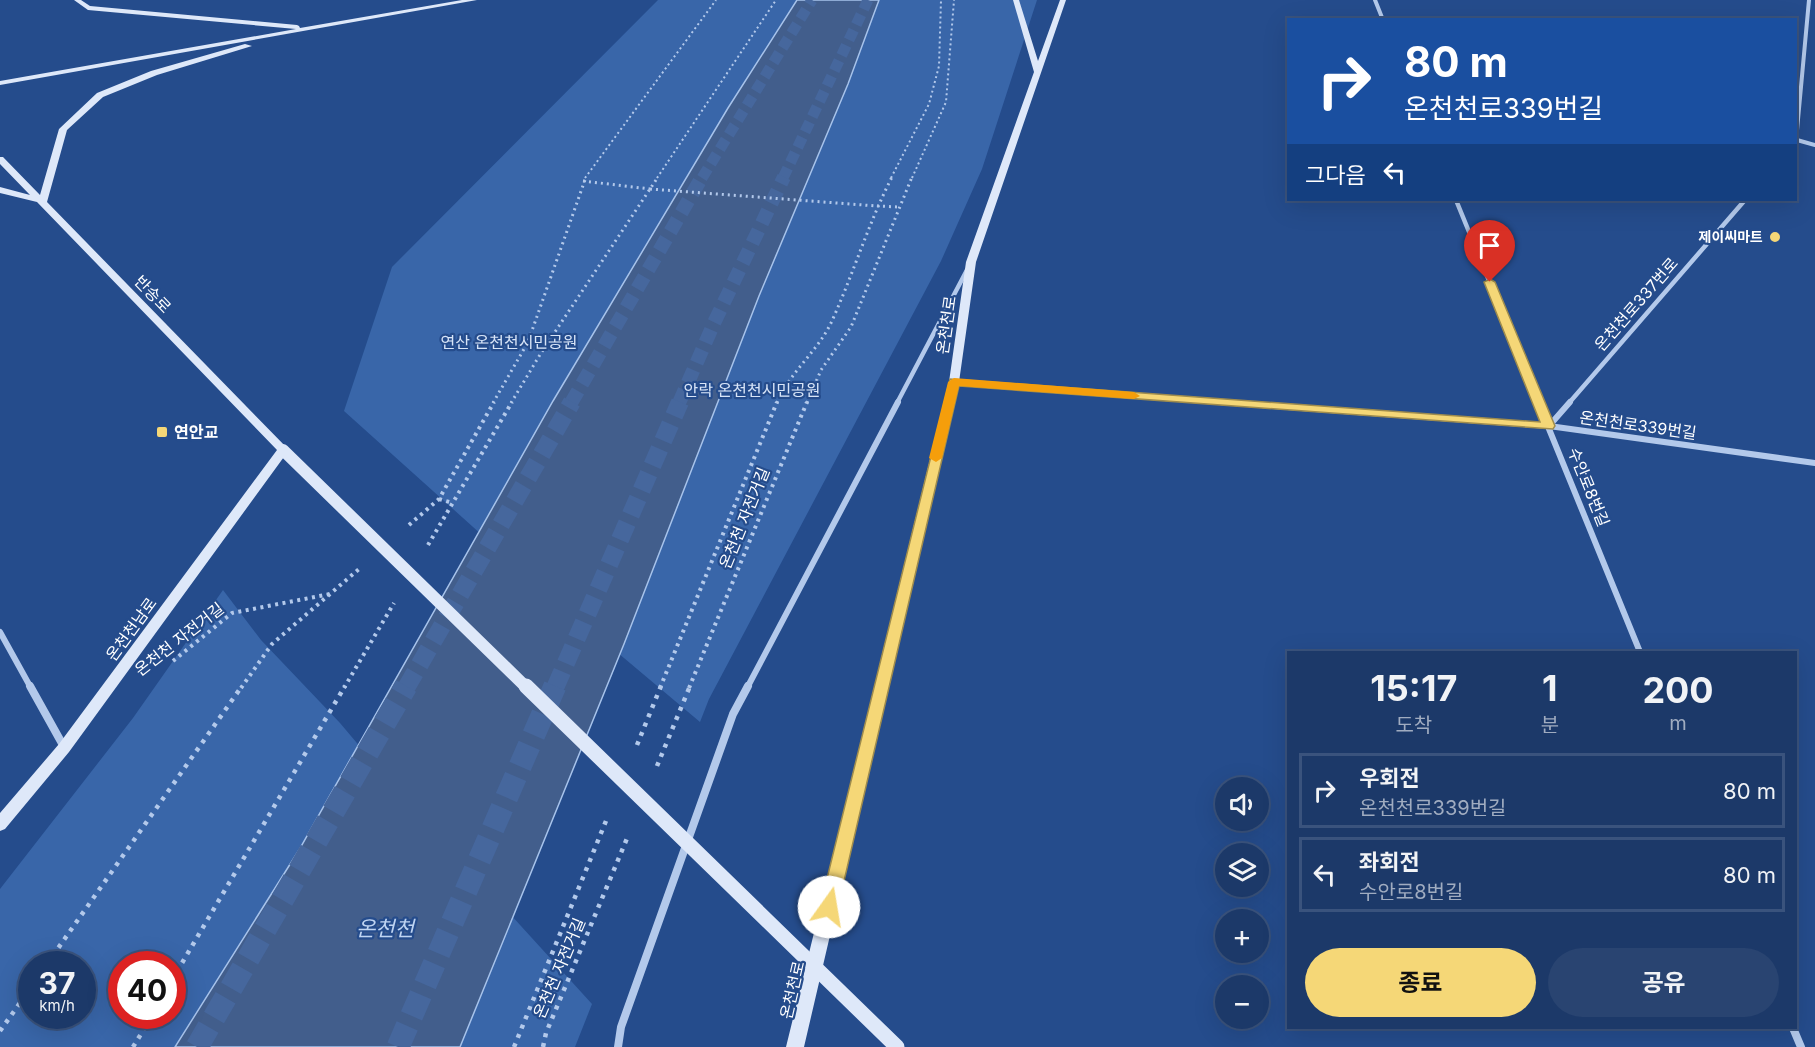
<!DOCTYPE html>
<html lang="ko">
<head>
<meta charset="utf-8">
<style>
	body { margin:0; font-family:Inter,"Noto Sans KR",sans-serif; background:#294471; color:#f1f3f6; height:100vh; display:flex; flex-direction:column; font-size:22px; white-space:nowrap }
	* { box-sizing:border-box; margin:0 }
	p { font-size:20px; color:#a0acc0 }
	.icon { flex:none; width:33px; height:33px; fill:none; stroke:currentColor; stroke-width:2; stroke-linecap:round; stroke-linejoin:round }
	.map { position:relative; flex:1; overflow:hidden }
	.details { position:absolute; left:1287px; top:651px; width:510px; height:378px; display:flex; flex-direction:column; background:#1c3969; border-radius:0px; box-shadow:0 6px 24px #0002,0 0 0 2px #3a537d }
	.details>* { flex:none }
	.guide { position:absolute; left:1287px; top:18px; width:510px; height:183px; border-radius:0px; box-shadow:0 6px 24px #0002,0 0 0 2px #3a537d; background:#1a4fa0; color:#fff; overflow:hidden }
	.tools { position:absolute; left:1215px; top:777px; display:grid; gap:12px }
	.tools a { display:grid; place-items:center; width:54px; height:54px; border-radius:50%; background:#1c3969; box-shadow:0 6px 24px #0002,0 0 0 2px #3a537d; font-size:30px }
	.speed { position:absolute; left:18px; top:951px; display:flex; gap:12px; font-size:30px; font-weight:700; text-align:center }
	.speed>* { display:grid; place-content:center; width:78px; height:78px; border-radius:50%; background:#1c3969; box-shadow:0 6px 24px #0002,0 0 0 2px #3a537d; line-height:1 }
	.speed small { font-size:15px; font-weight:400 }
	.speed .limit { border:9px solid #d22; background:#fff; color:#111 }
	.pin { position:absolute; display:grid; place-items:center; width:51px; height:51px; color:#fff; margin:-62px -26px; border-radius:50% 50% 50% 0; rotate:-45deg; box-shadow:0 0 6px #0007 }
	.pin .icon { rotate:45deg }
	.me { position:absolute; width:66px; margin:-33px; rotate:13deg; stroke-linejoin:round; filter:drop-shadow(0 0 4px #0008) }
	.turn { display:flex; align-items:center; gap:21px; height:126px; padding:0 18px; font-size:27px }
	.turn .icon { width:78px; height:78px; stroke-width:2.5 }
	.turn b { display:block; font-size:42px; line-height:51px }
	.then { display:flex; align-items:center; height:57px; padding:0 18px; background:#0003; gap:12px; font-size:22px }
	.eta { display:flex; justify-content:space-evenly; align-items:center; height:102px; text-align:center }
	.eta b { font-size:36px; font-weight:700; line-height:42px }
	.cta { display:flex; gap:12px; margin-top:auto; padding:12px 18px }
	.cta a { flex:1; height:69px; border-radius:36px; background:#f5d777; color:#111; font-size:24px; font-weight:700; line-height:69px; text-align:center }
	.cta a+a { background:#294471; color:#f1f3f6 }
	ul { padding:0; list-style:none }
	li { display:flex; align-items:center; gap:18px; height:75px; margin:0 12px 9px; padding:0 6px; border:3px solid #3a537d; border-radius:0px }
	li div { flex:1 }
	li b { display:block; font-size:22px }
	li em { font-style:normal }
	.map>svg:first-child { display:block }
	.green { fill:#3966a9; fill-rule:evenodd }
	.water { fill:#425e8c; stroke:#a7c3eb; stroke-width:1.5 }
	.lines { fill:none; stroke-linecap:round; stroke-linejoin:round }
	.highway-tunnel-far3 { stroke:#46679d; stroke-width:11; stroke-dasharray:11 6; stroke-linecap:butt }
	.highway-tunnel-far2 { stroke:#46679d; stroke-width:14; stroke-dasharray:14 8; stroke-linecap:butt }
	.highway-tunnel-far1 { stroke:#46679d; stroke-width:18; stroke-dasharray:18 9; stroke-linecap:butt }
	.highway-tunnel { stroke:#46679d; stroke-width:23; stroke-dasharray:23 11; stroke-linecap:butt }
	.path-far3 { stroke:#b3c9eb; stroke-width:2; stroke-dasharray:2 3; stroke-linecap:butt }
	.path-far2 { stroke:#b3c9eb; stroke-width:3; stroke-dasharray:2 4; stroke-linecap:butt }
	.path-far1 { stroke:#b3c9eb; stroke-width:4; stroke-dasharray:3 4.5; stroke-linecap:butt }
	.path { stroke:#b3c9eb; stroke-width:4.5; stroke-dasharray:4 6; stroke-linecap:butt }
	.street-far3 { stroke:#b3c9eb; stroke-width:4 }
	.street-far2 { stroke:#b3c9eb; stroke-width:4.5 }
	.street-far1 { stroke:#b3c9eb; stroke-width:6 }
	.street { stroke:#b3c9eb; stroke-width:8 }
	.secondary { fill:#dee8f9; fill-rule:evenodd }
	.path-bridge { stroke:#b3c9eb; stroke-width:3; stroke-dasharray:2 4; stroke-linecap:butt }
	.secondary-bridge-far1 { stroke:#dee8f9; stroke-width:12 }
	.secondary-bridge { stroke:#dee8f9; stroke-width:15 }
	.route { fill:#f5d777; stroke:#9f8c4d; stroke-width:1.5 }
	.slow { fill:#f59e0b }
	.poi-dot { fill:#f5d777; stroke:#254c8c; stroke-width:2 }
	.labels { text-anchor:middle; stroke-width:4.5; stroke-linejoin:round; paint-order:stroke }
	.far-poi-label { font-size:14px; font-weight:bold; fill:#fff; stroke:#254c8c; text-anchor:end }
	.street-label { font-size:16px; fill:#fff; stroke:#254c8c }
	.park-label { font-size:16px; fill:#d8e5f8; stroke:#254c8c }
	.poi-label { font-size:16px; font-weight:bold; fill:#fff; stroke:#254c8c; text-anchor:start }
	.near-water-label { font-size:21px; font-style:italic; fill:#bfd4f2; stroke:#254c8c }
</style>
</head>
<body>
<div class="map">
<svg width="1815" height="1047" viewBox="0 0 1815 1047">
	<rect width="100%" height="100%" fill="#254c8c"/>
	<g class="green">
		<path d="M658,0H1037L982,169L941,261L709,699L700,722L542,589L344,411L392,267Z"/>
		<path d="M223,590L261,640L340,723L389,781L592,1004L575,1047H0V889L133,718ZM32,964H82V1016H32ZM122,964H172V1016H122Z"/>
	</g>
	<path class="water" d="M797,0H879L848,84L759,296L624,644L460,1047H175L299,850L553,401L728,108Z"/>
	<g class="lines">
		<g class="highway-tunnel-far3">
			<path d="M702,178L812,0"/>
			<path d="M783,178L868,0"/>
		</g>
		<g class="highway-tunnel-far2">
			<path d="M571,403L702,177"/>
			<path d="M679,403L714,323L784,177"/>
		</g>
		<g class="highway-tunnel-far1">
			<path d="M406,688L572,402"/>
			<path d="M555,688L680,402"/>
		</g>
		<g class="highway-tunnel">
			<path d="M197,1047L406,686"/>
			<path d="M398,1047L555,686"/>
		</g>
		<g class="path-far3">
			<path d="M585,178L716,0"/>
			<path d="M657,178L776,0"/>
			<path d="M891,178L929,104L939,66L941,0"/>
			<path d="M912,178L946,102L954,0"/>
		</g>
		<g class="path-far2">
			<path d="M583,181L650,189"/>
			<path d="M877,206L899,207"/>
			<path d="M493,403L528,342L586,177"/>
			<path d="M511,403L541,353L658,177"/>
			<path d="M777,403C789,373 817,352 831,323C853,275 868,224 892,177"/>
			<path d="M807,403L821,370L851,327L912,177"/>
		</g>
		<g class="path-far1">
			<path d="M439,499L453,503"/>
			<path d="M409,525L439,499L494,402"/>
			<path d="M428,545L512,402"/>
			<path d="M173,661L232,613L330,594"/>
			<path d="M241,688L272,644L359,569"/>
			<path d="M344,688L394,603"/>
			<path d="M660,688L777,402"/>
			<path d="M689,688L807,402"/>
		</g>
		<g class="path">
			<path d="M637,745L661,686"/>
			<path d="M657,766L690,686"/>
			<path d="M47,964L242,686"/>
			<path d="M172,980L345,686"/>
			<path d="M0,1031L32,986"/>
			<path d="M133,1047L152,1016"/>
			<path d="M514,1047L608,816"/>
			<path d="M543,1047L546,1033L628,836"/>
		</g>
		<g class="street-far3">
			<path d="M1375,0L1383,20"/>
			<path d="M1797,140L1815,145"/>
			<path d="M1796,141L1809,0"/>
		</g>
		<g class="street-far2">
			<path d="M1456,200L1539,403"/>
			<path d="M954,382L1241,403"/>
			<path d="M897,403L967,270"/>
			<path d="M1569,403L1745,200"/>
		</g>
		<g class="street-far1">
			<path d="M1220,402L1549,426L1815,463"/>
			<path d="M1538,402L1640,652"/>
			<path d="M1549,426L1570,402"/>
			<path d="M0,632L31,688"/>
			<path d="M747,688L898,402"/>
		</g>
		<g class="street">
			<path d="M30,686L64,747"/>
			<path d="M1793,1028L1801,1047"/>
			<path d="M618,1047L621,1027L733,714L748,686"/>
		</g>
		<g class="secondary">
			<path d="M74,0H81L90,6L297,25L299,26L300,28L462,0H477L0,85V81L296,29L88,10Z"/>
			<path d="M1013,0H1019L1038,61L1060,0H1066L976,262L959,382L804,1047H786L949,382L966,262L1034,72Z"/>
			<path d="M245,44L252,46L157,75L103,97L67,130L47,202L289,450L69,752L5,829L0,831V813L59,744L277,450L37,202L0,193V187L30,195L0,164V157H3L40,195L59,129L97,93L151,71Z"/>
		</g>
		<path class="path-bridge" d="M650,189L877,206"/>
		<path class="secondary-bridge-far1" d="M283,450L527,688"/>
		<path class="secondary-bridge" d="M526,686L897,1047"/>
	</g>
	<path class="route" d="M1490,279L1495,282L1555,426L1553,429L959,386L838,907L835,913L829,915L822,913L820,907L950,379L1540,422L1484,282Z"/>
	<path class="slow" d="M954,378L1134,392L1140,396L1134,399L959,386L942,458L936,462L929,458L948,382Z"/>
	<g class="poi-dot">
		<circle cx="1775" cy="237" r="6"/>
		<rect x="156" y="426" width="12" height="12" rx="3"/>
	</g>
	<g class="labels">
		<g class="far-poi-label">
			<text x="1763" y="242">제이씨마트</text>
		</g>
		<g class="street-label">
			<text transform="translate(153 294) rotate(46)" y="6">반송로</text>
			<text transform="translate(1636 304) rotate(-49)" y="6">온천천로337번로</text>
			<text transform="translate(946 325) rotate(-82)" y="6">온천천로</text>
			<text transform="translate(1638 425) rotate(8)" y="6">온천천로339번길</text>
			<text transform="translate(1589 487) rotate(68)" y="6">수안로8번길</text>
			<text transform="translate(744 518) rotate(-68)" y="6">온천천 자전거길</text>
			<text transform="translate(131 629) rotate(-54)" y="6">온천천남로</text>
			<text transform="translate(179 639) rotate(-38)" y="6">온천천 자전거길</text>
			<text transform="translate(559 968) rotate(-67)" y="6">온천천 자전거길</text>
			<text transform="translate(792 990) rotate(-77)" y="6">온천천로</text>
		</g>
		<g class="park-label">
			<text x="509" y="348">연산 온천천시민공원</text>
			<text x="752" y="396">안락 온천천시민공원</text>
		</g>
		<g class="poi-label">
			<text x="174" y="438">연안교</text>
		</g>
		<g class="near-water-label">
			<text x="385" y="936">온천천</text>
		</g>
	</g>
</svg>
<div class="tools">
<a><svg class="icon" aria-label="sound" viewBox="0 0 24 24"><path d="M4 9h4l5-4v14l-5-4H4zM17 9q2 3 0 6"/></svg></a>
<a><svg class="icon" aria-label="layers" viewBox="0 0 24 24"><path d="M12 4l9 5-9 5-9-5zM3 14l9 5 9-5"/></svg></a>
<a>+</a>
<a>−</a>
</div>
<div class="speed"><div>37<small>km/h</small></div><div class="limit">40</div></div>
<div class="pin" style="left:1490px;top:282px;background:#d93025"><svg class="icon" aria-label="arrive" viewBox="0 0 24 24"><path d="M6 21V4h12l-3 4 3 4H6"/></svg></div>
<svg class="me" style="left:829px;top:907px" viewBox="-20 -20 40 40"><circle r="19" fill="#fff"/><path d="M0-13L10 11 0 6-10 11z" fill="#f5d777"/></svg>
<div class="guide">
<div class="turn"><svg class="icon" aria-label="right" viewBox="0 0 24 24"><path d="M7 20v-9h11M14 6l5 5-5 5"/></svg><div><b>80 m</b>온천천로339번길</div></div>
<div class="then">그다음<svg class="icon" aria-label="left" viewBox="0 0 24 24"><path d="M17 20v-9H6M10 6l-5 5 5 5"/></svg></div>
</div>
<section class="details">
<div class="eta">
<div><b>15:17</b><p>도착</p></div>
<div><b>1</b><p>분</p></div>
<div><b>200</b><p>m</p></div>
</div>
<ul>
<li><svg class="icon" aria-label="right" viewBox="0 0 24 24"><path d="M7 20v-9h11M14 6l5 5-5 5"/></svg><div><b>우회전</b><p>온천천로339번길</p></div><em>80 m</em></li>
<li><svg class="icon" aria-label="left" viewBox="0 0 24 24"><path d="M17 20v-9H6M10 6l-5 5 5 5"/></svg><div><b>좌회전</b><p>수안로8번길</p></div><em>80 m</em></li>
</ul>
<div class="cta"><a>종료</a><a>공유</a></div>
</section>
</div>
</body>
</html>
